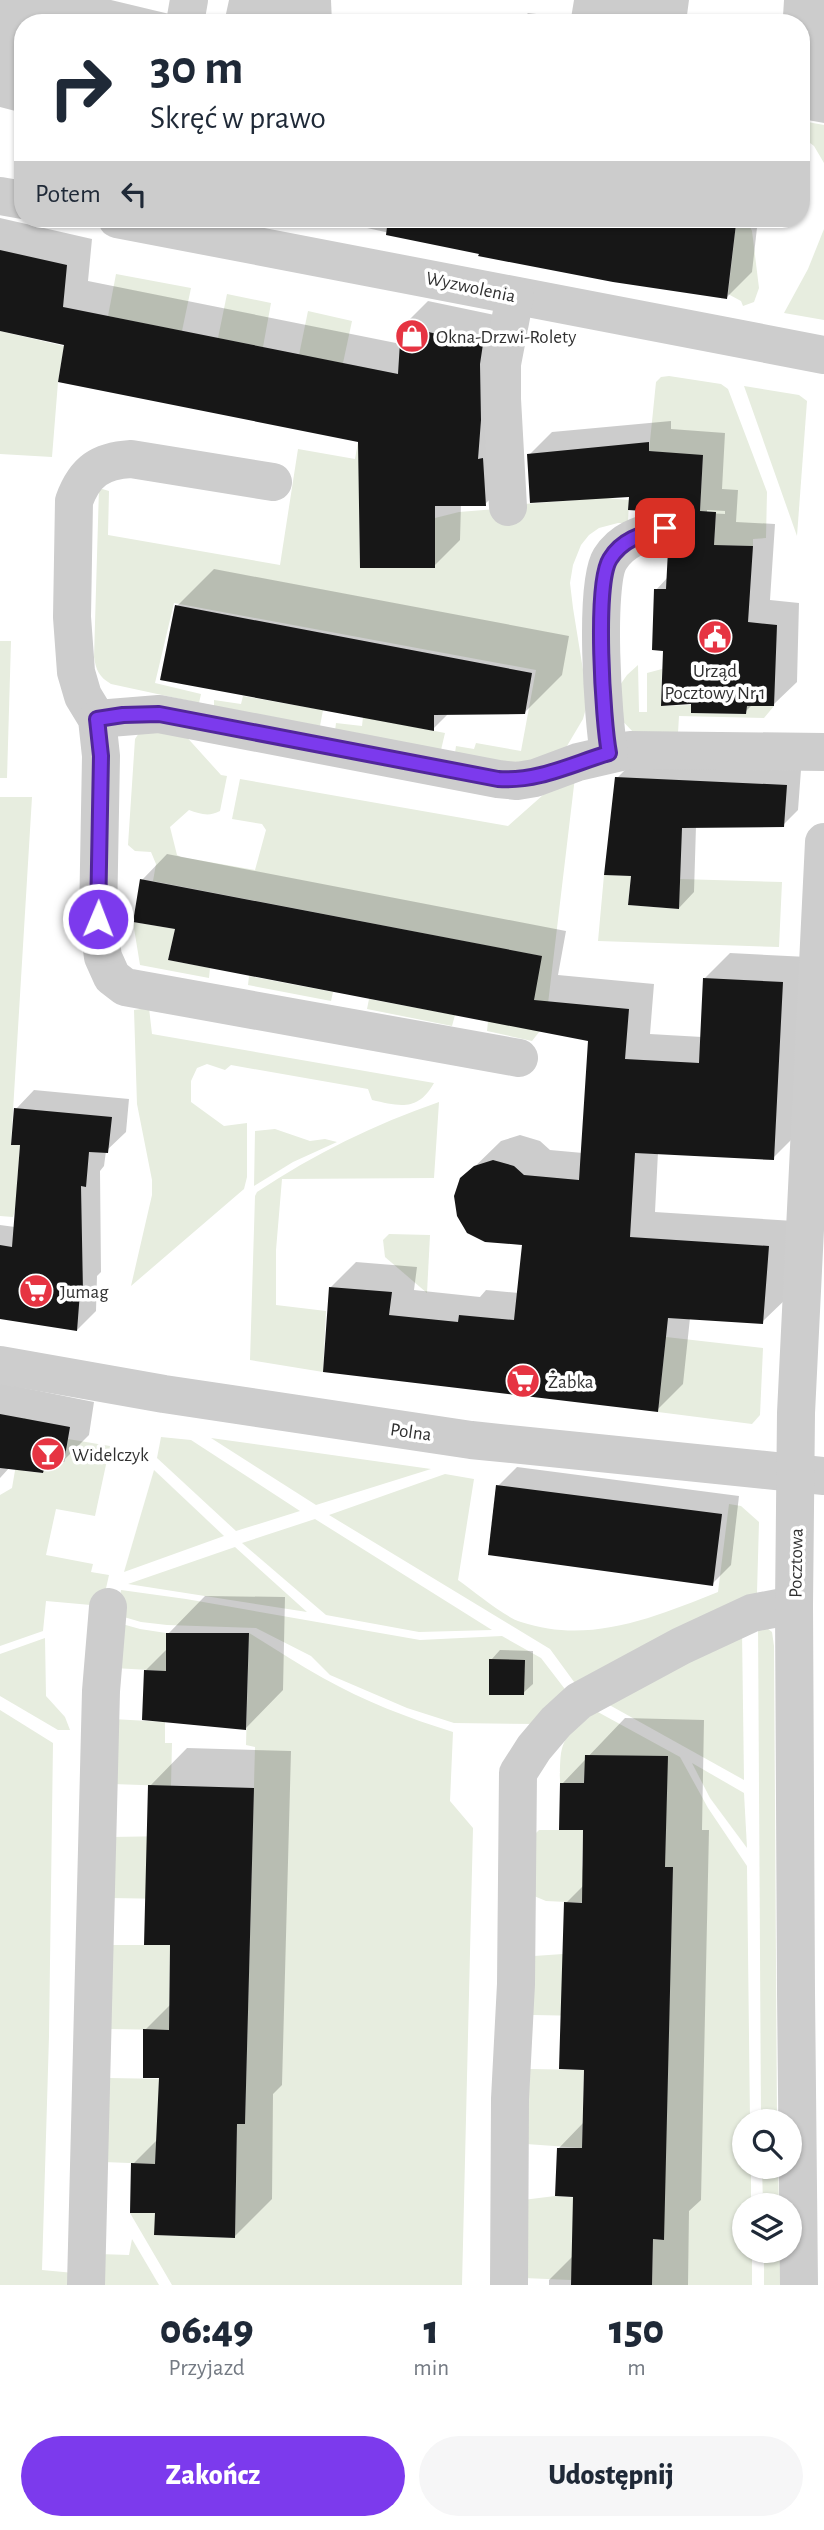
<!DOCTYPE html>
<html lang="pl">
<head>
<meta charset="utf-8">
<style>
	body { margin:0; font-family:"Alegreya Sans",sans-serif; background:#f6f6f7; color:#1f2937; height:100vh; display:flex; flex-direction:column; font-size:26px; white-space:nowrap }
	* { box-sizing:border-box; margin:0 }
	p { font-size:23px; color:#747a83 }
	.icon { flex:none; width:38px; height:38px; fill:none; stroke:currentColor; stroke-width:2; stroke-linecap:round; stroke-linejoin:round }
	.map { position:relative; height:2285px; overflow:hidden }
	.drawer { display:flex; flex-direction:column; background:#fff; flex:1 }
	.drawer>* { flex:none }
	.banner { position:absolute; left:14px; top:14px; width:796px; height:214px; border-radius:28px; box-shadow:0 2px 5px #0004; background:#fff; color:#1f2937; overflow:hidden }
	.tools { position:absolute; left:732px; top:2109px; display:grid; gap:14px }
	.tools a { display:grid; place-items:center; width:70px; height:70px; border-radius:50%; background:#fff; box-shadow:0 2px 5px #0004; font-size:35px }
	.pin { position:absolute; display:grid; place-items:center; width:60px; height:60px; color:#fff; margin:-30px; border-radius:14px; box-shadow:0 4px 10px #0006 }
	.me { position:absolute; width:77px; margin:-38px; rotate:1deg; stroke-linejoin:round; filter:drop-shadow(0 0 5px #0008) }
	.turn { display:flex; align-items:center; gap:24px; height:147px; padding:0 21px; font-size:32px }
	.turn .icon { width:91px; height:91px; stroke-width:2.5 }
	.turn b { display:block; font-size:49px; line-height:60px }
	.then { display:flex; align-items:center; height:66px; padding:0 21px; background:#0003; gap:14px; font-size:26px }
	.eta { display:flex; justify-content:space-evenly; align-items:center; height:119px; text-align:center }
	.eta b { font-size:42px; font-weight:800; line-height:49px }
	.button { display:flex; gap:14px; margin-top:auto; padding:14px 21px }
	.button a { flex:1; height:80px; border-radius:42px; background:#7c3aed; color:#fff; font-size:28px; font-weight:800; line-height:80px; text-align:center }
	.button a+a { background:#f6f6f7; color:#1f2937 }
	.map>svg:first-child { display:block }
	.green { fill:#e7eddf }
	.shadow { fill:#0003; fill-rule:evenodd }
	.building { fill:#171717 }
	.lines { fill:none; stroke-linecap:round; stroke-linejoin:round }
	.minor { stroke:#cdcdcd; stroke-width:38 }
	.route-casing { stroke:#51269a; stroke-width:18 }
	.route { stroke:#7c3aed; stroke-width:12 }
	.labels { text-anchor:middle; stroke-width:7; stroke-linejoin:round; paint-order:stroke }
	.street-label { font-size:19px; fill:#303030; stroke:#fff }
	.poi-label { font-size:19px; fill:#303030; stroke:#fff; text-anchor:start }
</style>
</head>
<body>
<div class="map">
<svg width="824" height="2285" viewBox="0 0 824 2285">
	<rect width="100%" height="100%" fill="#fff"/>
	<g class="green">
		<path d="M802,121L824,125V163L814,146L802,137Z"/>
		<path d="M736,224L750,227L752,231L759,288L754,302L743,306L741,301L728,294Z"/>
		<path d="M824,229V320L784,313L808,269Z"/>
		<path d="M116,274L191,288L182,331L108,316Z"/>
		<path d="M227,294L271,303L263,347L218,338Z"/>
		<path d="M308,311L352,321L343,363L299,355Z"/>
		<path d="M0,331L64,346L58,382L52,457L0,454Z"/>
		<path d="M669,376L721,384L728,389L767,492L766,538L753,539V546L714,545L716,512L700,511L703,456L649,451L656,382L661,377Z"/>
		<path d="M744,386L799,395L807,401L797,536Z"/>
		<path d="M358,442L384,447L359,493L360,568L435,518L459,512L521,507L524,504L576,500L584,496L629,500L628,523H618L599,528L589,535L581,545L573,565L570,583L573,608L588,701L583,719L564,751L531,766L455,753L456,746L474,749L476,743L521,751L536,670L174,603L155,683L201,694L199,703L111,684C99,677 96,670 94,657L99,488L109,491L108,535L280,565L298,449L355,459Z"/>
		<path d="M0,641H11L7,778H0Z"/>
		<path d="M638,665L639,712H647V673L662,669L661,706L691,705L692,713L746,714L747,706H774L764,718L679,716L678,733H634L615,713L613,695L627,675Z"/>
		<path d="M243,696L323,710L320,726L214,706V700L241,704Z"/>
		<path d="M363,717L445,733L441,750L335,731L336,723L362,726Z"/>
		<path d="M139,733H183L221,775L227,776L220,811C209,817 200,814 189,810L170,827L177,855L181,857L255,870L266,830L262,824L232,819L240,779L508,826L543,795L575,777L547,1012L543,1027L532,1041L487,1031L488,1021L541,956L153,881L156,864L151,852L135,851L128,845L135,739Z"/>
		<path d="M0,797H32L11,1144L20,1145L17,1183L23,1184L13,1217L0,1216Z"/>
		<path d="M604,875L631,876L628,905L679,909L680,879L782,882L779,947L598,941Z"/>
		<path d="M133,922L175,929L168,960L210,968L209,978L140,965Z"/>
		<path d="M249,976L333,992L331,1001L248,985Z"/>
		<path d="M369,999L455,1015L452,1026L367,1009Z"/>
		<path d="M149,1008L152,1034L434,1083C418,1112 399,1106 372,1100L368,1089L231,1065L225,1070L207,1064L197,1068L191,1081V1102L224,1126L247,1123V1177L244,1189L131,1286L152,1195V1180L137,1104L134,1010Z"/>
		<path d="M439,1102L434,1178L282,1179L276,1250V1305L326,1311L323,1372L250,1360L255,1196L257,1192C314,1154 375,1124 439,1102Z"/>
		<path d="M275,1129L310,1141L325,1139L337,1142L293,1162L254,1186L255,1131Z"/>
		<path d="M389,1234L430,1235L427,1293L385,1257L383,1240Z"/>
		<path d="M666,1337L763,1348L760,1415L752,1424L658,1412Z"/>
		<path d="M24,1418L31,1420L24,1471L43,1473L46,1461L64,1462L68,1439L110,1446L95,1516L56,1509L46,1555L93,1564L91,1572L109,1575L102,1606L46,1601L43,1631L0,1646V1495L12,1488Z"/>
		<path d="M161,1437L191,1440L300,1511L236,1531L157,1458Z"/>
		<path d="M211,1438L431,1469L316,1505Z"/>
		<path d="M154,1470L224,1536L124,1572Z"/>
		<path d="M445,1474L474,1479L458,1580C474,1591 504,1617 521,1622C590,1645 655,1617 718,1592L729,1504L741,1506L759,1522L757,1593L577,1686L550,1649L329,1515Z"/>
		<path d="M315,1519L492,1630L419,1632L326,1615L242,1543Z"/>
		<path d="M235,1547L307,1612L128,1584Z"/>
		<path d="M121,1590L186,1599L420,1640L502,1636L541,1658L571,1697L538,1724L454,1723L407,1708L330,1675L311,1656L256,1628L167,1625L141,1622L117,1615Z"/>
		<path d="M758,1621L772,1632L774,1646L777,2121H761Z"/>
		<path d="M115,1622L140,1629L166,1633V1671L114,1668Z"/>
		<path d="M742,1632L744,1780L604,1702Z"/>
		<path d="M249,1633C274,1648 298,1664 323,1678C364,1701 408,1718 453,1732L450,1801L473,1828L462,2285H172L130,2213H155V2235L235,2238L237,2124H245L255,1747L246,1745Z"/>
		<path d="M45,1638L46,1696L65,1717L70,1730H58L0,1696V1654Z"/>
		<path d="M0,1710L53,1743L49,2036L42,2270L74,2273V2285H0Z"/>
		<path d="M596,1711L680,1757L708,1808L747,1866L750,2121H744V2166L751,2167V2205H744V2250L752,2251V2285H652L653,2239L663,2240L673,1867H665L667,1757L586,1755L584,1783H560C560,1736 562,1741 596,1711Z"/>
		<path d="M113,1719L165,1722V1743H172L171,1786L112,1784Z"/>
		<path d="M692,1763L744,1793L747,1848L710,1798Z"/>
		<path d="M539,1830H583L582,1865L588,1903L546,1901L534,1896L535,1834Z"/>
		<path d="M171,1836L170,1899L110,1898L111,1837Z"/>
		<path d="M110,1945H170L169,2030L109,2029Z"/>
		<path d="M563,1954L586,2016L533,2015L534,1956Z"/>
		<path d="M530,2069L584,2070L582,2148L526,2144Z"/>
		<path d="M108,2078L168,2079L155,2164L104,2162Z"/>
		<path d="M762,2167H778L779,2205H763Z"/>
		<path d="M555,2196L581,2198L571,2280L524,2278L523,2200Z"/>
		<path d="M132,2239L159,2285H99V2254L129,2255Z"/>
		<path d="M764,2251H780L781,2285H764Z"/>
	</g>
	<g class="shadow">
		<path d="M0,0H111L207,23H23V113L0,107Z"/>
		<path d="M229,0H331L332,23H224Z"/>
		<path d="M574,0H689L686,23H518L528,13L571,18Z"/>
		<path d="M784,0H824V123L802,119V23H776L783,16Z"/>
		<path d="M0,218L92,239L88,281L401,344L402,327L428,301L509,318L512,478L485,504H461L460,540L434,566L360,440L66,344L0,329Z"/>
		<path d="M326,219H758L752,272L727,297L481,253Z"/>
		<path d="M671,421V429L725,433L722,489L738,490L736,522L775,524L770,600L799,603L797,682L774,704H753L745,712L693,703L665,649L656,590L668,577L670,551L688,532V523L681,511L670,505L631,495L529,455L552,432ZM707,510L725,511V514L707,513Z"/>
		<path d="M214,569L569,636L562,675L524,713H449L433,729L177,606Z"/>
		<path d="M632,763L801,770L798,810L783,825L696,826L694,892L679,908L633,875L617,778Z"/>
		<path d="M167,854L566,931L558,975L654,984L650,1034L702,1037L704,979L730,953L808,957L799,1132L773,1158L658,1152L655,1212L794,1221L788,1297L762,1322L690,1318L683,1384L657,1410L324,1370L330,1288L356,1262L417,1267L414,1290L480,1297L486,1290L519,1293L524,1243L462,1179L501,1141L520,1135L540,1141L550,1150L583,1153L590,1040L177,927L142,880Z"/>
		<path d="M34,1090L129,1099L126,1132L106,1151L104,1166L100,1171L101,1272L97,1276L96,1311L77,1330L0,1317V1225L15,1227L22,1144L16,1109Z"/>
		<path d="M0,1383L94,1402L89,1435L64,1460H55L43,1472L10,1467L0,1478Z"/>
		<path d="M517,1467L739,1496L731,1565L712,1584L498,1486Z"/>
		<path d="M205,1596L285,1597L283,1690L246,1728L146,1670L168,1648V1634Z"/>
		<path d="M500,1650L533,1651V1684L523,1693L491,1660Z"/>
		<path d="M625,1718L704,1720L702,1830H709L701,2200L689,2211L688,2285H549V2280L574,2255L575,2196L558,2149L584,2122L586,2068L566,1903L584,1885L585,1829L562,1784Z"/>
		<path d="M187,1748L291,1751L282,2085L273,2094L272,2199L234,2237L157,2212L133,2164L158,2139L161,2077L145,2030L171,2004V1943L150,1786Z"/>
	</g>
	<g class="building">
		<path d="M388,219H694L736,224L727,299L613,282L478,256L479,254L386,235Z"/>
		<path d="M0,250L67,265L63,307L398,374L401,326L483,344L480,364L481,420L478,459L483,458L486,506H435V568H360L358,442L58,382L64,345L0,331Z"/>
		<path d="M649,442V451L703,455L700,511L716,512L714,545L753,546L748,622L777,625L774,706H747L746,714L691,713V704L661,706L663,651L652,650L654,589H666L668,550L680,544L686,534V522L680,512L670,507L644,511L628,510L629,497L530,503L527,454Z"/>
		<path d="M175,605L532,673L525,714L434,715V731L160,680Z"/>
		<path d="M615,777L787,785L784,827L682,828L679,909L628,905L631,876L604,875Z"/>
		<path d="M140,879L542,956L534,1000L629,1009L625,1059L699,1063L703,978L783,982L774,1160L635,1153L630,1237L769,1246L763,1324L668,1318L658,1412L323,1372L329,1287L392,1292L389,1315L458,1322L459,1315L514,1320L522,1245L485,1242L467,1233L457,1216L454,1196L460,1178L474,1166L493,1160L514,1166L524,1175L579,1180L588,1041L168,960L175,929L133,922Z"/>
		<path d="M14,1108L112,1117L108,1153L89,1152L86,1187L81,1186L83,1292H80L77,1331L0,1319V1245L12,1247L20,1145H11Z"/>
		<path d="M0,1414L70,1427L64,1462L46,1461L43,1473L0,1468Z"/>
		<path d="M496,1485L722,1514L713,1586L488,1555Z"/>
		<path d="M166,1633H249L246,1730L142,1720L144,1670L166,1671Z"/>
		<path d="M489,1659L525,1660L524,1695H489Z"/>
		<path d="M585,1755L668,1756L665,1867H673L664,2240L653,2239L652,2285H571L573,2197L555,2196L557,2148H582L584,2070L559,2069L564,1902L582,1903L583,1830H559L560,1783H584Z"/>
		<path d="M148,1785L254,1788L245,2124H237L235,2238L154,2235L155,2213H130L131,2163L155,2164L159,2078H143V2029L169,2030L170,1945H144Z"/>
	</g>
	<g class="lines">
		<g class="minor">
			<path d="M185,23L189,0"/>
			<path d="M0,196L23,200"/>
			<path d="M117,219L824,355"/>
			<path d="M273,482L131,459C100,461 85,471 74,501L72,617L76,672L83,696L97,719L101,756L98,920L103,957L112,977L125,987L519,1058"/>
			<path d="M508,507L502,399V364L515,296"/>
			<path d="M97,719L159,714L498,779L517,781L535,778L578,762L630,750L824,752"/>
			<path d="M609,753C603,721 594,584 610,559C623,538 643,534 665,528"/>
			<path d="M0,1365L164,1394L471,1440L824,1476"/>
			<path d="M86,2285L101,1691L108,1607"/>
			<path d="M509,2285L510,2099L516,1984L518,1773L534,1748L556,1722L579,1701L681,1646L752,1613L794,1605"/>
			<path d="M799,2285L796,1992L794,1605L796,1413L824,842"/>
		</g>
	</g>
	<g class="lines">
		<g class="route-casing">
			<path id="route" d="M98,919L101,756L97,719L123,715L159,714L498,779C538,782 572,764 609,753C603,721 594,584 610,559C623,538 643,534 665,528"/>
		</g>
		<use href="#route" class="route"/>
	</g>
	<defs>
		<g id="shop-disc" transform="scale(1.75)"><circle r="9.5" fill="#e63442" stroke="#fff"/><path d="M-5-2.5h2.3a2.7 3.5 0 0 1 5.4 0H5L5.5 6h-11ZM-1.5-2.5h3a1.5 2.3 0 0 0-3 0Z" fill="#fff"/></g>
		<g id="civic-disc" transform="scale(1.75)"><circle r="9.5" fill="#e63442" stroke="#fff"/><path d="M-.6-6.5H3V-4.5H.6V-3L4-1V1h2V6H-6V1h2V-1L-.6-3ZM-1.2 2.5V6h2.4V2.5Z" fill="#fff"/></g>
		<g id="supermarket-disc" transform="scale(1.75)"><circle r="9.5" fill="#e63442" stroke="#fff"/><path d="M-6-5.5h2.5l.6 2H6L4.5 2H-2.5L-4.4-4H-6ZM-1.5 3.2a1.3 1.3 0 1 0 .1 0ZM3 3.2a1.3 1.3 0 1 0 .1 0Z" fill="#fff"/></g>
		<g id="bar-disc" transform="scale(1.75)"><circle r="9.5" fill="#e63442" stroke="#fff"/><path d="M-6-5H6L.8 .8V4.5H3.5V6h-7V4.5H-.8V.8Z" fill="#fff"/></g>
	</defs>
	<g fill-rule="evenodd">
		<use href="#shop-disc" x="412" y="336"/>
		<use href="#civic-disc" x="715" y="637"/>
		<use href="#supermarket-disc" x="36" y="1291"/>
		<use href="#supermarket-disc" x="523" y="1381"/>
		<use href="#bar-disc" x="48" y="1454"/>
	</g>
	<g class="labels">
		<g class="street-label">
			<text transform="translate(471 286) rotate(12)" y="7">Wyzwolenia</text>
			<text transform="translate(411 1431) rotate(8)" y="7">Polna</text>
			<text transform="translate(795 1563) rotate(-89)" y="7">Pocztowa</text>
		</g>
		<g class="poi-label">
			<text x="436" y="343">Okna-Drzwi-Rolety</text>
			<text x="715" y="677" text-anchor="middle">Urząd<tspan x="715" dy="22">Pocztowy Nr 1</tspan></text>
			<text x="60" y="1298">Jumag</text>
			<text x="548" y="1388">Żabka</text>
			<text x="72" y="1461">Widelczyk</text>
		</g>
	</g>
</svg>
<div class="tools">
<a><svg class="icon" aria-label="search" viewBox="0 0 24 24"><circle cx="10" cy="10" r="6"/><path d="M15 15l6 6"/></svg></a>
<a><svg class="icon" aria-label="layers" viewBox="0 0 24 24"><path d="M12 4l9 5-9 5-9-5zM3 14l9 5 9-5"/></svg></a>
</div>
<div class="pin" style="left:665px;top:528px;background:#d93025"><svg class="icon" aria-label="arrive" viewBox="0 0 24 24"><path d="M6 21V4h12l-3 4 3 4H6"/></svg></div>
<svg class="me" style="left:98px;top:919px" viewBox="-20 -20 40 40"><circle r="17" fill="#7c3aed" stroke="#fff" stroke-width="3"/><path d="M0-11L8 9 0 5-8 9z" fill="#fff"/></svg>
<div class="banner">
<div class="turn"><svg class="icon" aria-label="right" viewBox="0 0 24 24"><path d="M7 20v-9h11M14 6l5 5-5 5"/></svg><div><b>30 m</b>Skręć w prawo</div></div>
<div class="then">Potem<svg class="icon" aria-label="left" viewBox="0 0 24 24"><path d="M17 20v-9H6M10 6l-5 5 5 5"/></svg></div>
</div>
</div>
<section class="drawer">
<div class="eta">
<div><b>06:49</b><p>Przyjazd</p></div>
<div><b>1</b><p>min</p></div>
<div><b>150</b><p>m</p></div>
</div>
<div class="button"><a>Zakończ</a><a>Udostępnij</a></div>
</section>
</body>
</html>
